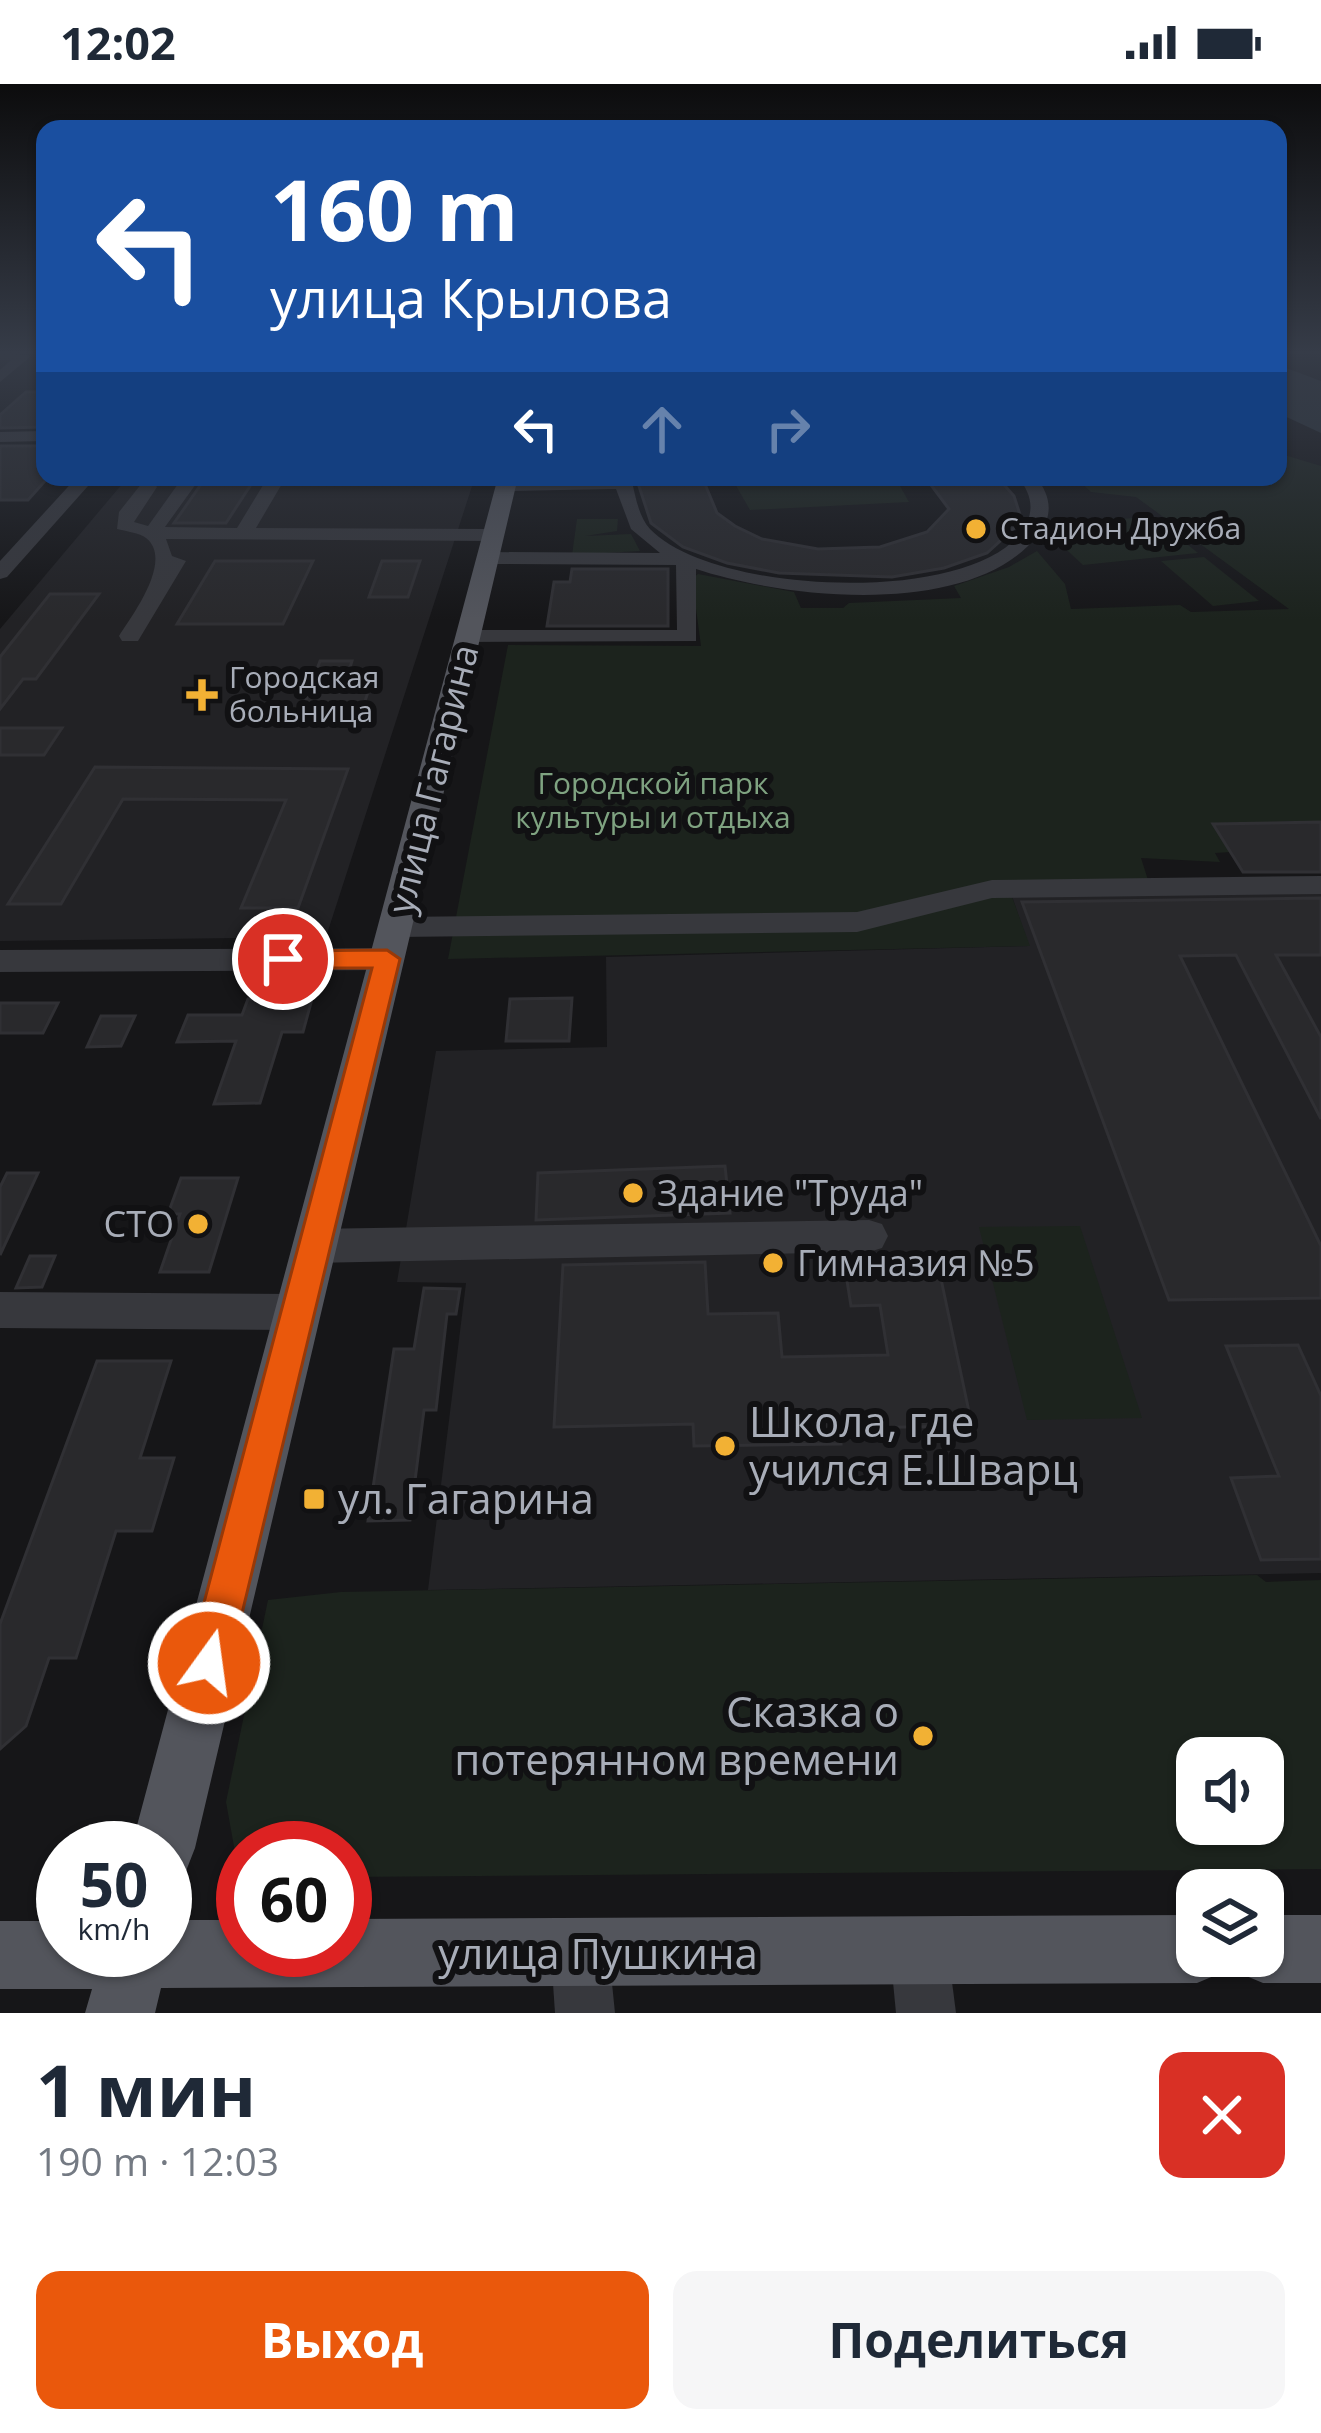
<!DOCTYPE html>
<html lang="ru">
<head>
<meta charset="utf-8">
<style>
	body { margin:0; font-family:"Open Sans",sans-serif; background:#f6f6f7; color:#1f2937; height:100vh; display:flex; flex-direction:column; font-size:45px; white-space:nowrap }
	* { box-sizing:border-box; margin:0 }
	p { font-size:39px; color:#747a83 }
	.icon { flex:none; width:66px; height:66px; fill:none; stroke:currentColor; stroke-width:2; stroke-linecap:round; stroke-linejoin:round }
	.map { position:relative; height:1929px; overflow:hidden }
	.panel { display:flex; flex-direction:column; background:#fff; flex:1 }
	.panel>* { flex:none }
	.guide { position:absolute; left:36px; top:36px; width:1251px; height:366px; border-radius:24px; box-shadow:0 3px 9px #0004; background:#1a4fa0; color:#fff; overflow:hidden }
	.buttons { position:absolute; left:1176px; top:1653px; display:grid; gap:24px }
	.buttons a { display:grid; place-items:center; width:108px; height:108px; border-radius:24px; background:#fff; box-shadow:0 3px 9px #0004; font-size:60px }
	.speed { position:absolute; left:36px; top:1737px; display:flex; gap:24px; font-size:60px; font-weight:700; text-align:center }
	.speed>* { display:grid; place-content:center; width:156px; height:156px; border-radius:50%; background:#fff; box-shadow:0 3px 9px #0004; line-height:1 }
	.speed small { font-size:30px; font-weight:400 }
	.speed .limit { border:18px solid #d22; background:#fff; color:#111 }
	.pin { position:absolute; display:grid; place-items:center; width:102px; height:102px; color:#fff; margin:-51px; border:6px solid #fff; border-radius:50%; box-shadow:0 3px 12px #0007 }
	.me { position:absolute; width:132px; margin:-66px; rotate:14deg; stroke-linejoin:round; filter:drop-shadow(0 0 9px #0008) }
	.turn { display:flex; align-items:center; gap:42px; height:252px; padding:0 36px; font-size:54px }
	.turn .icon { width:156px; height:156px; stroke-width:2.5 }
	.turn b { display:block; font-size:84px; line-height:102px }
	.lanes { display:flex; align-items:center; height:114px; padding:0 36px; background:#0003; justify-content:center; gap:60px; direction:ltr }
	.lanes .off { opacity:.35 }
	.round { display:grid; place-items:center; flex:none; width:126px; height:126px; border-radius:24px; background:#f6f6f7 }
	.overview { display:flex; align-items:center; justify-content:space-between; height:204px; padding:0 36px }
	h1 { font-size:72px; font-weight:700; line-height:90px }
	.button { display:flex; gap:24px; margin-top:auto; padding:24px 36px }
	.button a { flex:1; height:138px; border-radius:24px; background:#ea580c; color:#fff; font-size:48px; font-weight:700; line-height:138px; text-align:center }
	.button a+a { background:#f6f6f7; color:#1f2937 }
	.status { display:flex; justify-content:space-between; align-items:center; height:84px; padding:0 60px; background:#fff; direction:ltr }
	.status svg { height:33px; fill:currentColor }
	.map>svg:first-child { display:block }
	.built { fill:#222225 }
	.green { fill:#1c231d; fill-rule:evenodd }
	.water { fill:#2c353c }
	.building { fill:#29292c; stroke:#303034; stroke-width:3 }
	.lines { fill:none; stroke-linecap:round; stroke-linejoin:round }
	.minor { fill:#37383d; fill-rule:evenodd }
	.major { fill:#53555c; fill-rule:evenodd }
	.route { fill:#ea580c; stroke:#983908; stroke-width:3 }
	.poi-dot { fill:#f2b134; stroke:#111113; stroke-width:4.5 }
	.labels { text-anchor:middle; stroke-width:12; stroke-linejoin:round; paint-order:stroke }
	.far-poi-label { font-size:30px; fill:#a8adb8; stroke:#111113; text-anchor:start }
	.far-park-label { font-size:30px; fill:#7fa381; stroke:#111113 }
	.street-label { font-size:36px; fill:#a8adb8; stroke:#111113 }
	.poi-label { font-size:36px; fill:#a8adb8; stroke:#111113; text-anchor:start }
	.near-poi-label { font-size:42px; fill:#a8adb8; stroke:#111113; text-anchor:start }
	.near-street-label { font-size:42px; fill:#a8adb8; stroke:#111113 }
</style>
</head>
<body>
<div class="status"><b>12:02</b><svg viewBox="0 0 49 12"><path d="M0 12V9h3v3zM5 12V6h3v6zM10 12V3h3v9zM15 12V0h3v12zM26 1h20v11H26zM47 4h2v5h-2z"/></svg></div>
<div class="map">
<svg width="1321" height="1929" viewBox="0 0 1321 1929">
	<rect width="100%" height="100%" fill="#161618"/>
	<g class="built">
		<path d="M128,393H475L326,853L0,857V545Z"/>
		<path d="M1321,798V1489L428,1506L466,1199L397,1198L436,967L607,963L606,873L1029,862L1008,801Z"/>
	</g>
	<g class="green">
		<path d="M1278,369L1321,382V737L1214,739L1231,768L1215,769L1220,778L1141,774L1149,799L1008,802L1030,862L448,875L508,561L701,562L692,495L698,490L794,508L801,524H843L849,519L961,514L954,502L1009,483L1037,467L1065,500L1071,525L1180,521L1191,528L1289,525L1136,413L1091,408L1075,393H1278Z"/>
		<path d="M731,393H895L909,418L750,426Z"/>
		<path d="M1152,432L1198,469L1083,481L1042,443Z"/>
		<path d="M577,435H618L617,447L585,452L631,450L640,467L572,471Z"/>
		<path d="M1204,473L1259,517L1213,522L1161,477Z"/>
		<path d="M1080,1142L1142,1334L1027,1336L979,1143Z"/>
		<path d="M1257,1491L1266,1498L1321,1496V1785L345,1793V1764H243V1773L235,1768L226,1718L268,1516L341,1508ZM1197,1674H1263V1740H1197Z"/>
	</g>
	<path class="water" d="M1278,281L1321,297V349L1278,329Z"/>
	<g class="building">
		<path d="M26,308H45V343L0,344V331Z"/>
		<path d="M0,362H45V397L28,416H0Z"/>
		<path d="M636,393H702L717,429L735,442L762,455L818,465L880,463L927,448L949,425L925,393H997L1014,412L1022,437L987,469L944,484L892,493L779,489L727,479L683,463L651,439Z"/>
		<path d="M202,399H252L226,439H174Z"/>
		<path d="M215,477H313L283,540H177Z"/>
		<path d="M382,477H420L408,513H369Z"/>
		<path d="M572,485H668V542H547L554,498H570Z"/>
		<path d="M50,510H99L36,595H23L0,625V573Z"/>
		<path d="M320,577H352L344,603L370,602L362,626L302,627Z"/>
		<path d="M0,644H62L44,671H0Z"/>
		<path d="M95,683L218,684L348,685L298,824H241L286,716L123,715L61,820H8Z"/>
		<path d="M1321,738V788H1243L1213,740Z"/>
		<path d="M1321,814V871H1276L1321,953V1035L1236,871L1180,872L1321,1162V1214L1169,1216L1022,818Z"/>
		<path d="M572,914L569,957H506L510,915Z"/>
		<path d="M248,915H312L303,948H282L260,1019L214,1020L236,957L177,958L188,931H242Z"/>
		<path d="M0,919H58L43,949H0Z"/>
		<path d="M101,932H135L121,962L87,963Z"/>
		<path d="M725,1082L730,1129L536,1136L538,1089Z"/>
		<path d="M7,1089H38L0,1171V1103Z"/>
		<path d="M181,1094H238L209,1188H160L180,1130H168Z"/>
		<path d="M30,1172H55L42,1203L16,1204Z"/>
		<path d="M937,1176L972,1342L839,1344L841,1360L694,1362L693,1340L554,1343L563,1181L705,1178L708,1230L778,1229L782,1273L888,1271L880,1221L851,1222L844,1178Z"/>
		<path d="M424,1204L460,1205L456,1230H447L436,1326H424L410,1436L368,1437L394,1265H414Z"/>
		<path d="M1298,1261L1321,1312V1475L1261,1476L1231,1394L1279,1392L1226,1262Z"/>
		<path d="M97,1277H171L140,1374H174L152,1447H116L76,1574H49L26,1642L0,1665V1540Z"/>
	</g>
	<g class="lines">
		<g class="minor">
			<path d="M0,268L31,272L0,298V286L11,276H0Z"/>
			<path d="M45,347V357L0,358V348Z"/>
			<path d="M77,393H96L7,493L0,495V477Z"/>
			<path d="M183,393H201L165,443L237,444L268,393H286L256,444L493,445L502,451L493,457L166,455L172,472L186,477L138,557H122L119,552C132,532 174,476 146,454C140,449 125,447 117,445L119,428L142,399H154L157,403L134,438L148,442Z"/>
			<path d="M631,393C635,410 638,432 650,445C712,510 960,521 1019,451C1035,431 1034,413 1018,393H1036C1051,412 1054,431 1038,451C972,535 787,515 696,485V557L460,558V548L468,546H677L676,481L487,480L477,474L487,468L660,469L631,445L616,405L506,407L497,402L506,397Z"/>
			<path d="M1321,792V810L992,814L857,848L396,853L381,843L396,833L857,828L992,796Z"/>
			<path d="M387,864L402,875L387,886L0,888V866Z"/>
			<path d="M869,1136L882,1140L888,1152L882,1164L869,1168L312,1179L298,1174L293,1162L298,1150L312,1145Z"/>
			<path d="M0,1208L295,1210L309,1215L315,1228L309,1241L295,1246L0,1244Z"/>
			<path d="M919,1838L939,1847L948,1867L956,1929H896L890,1867L899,1847Z"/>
			<path d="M580,1841L600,1850L609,1870L615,1929H555L551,1870L560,1850Z"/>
		</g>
		<g class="major">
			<path d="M498,393H518L195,1764L186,1787L165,1796V1764H131Z"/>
			<path d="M1197,1831V1872H1228L1221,1889L1197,1899L161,1904L155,1929H85L92,1905H0V1837H63V1866H165V1836H243V1866H345V1835Z"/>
			<path d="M1263,1831H1321V1899H1263L1239,1889L1232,1872H1263Z"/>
		</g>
	</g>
	<linearGradient id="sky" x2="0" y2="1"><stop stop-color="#0c0c0d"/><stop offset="0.5" stop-color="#363c48"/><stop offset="1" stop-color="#363c48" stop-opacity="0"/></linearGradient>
	<rect width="1321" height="536" fill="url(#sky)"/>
	<path class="route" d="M387,866L400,875L230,1579L224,1593L209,1600L195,1593L188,1579L372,884H283L270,875L283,867Z"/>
	<g class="poi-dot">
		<circle cx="976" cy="445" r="12"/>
		<path d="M196 593h12v12h12v12h-12v12h-12v-12h-12v-12h12z"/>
		<circle cx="633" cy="1109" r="12"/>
		<circle cx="198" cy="1140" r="12"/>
		<circle cx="773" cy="1179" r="12"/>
		<circle cx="725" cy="1362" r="12"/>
		<rect x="302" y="1403" width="24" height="24" rx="6"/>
		<circle cx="923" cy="1652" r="12"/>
	</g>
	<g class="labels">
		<g class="far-poi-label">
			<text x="1000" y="455">Стадион Дружба</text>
			<text x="229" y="604">Городская<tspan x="229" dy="34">больница</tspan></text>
		</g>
		<g class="far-park-label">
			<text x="653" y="710">Городской парк<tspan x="653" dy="34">культуры и отдыха</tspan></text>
		</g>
		<g class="street-label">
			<text transform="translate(433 695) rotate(-76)" y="13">улица Гагарина</text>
		</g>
		<g class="poi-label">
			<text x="657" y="1122">Здание "Труда"</text>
			<text x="174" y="1153" text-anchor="end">СТО</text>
			<text x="797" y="1192">Гимназия №5</text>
		</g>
		<g class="near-poi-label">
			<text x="749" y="1353">Школа, где<tspan x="749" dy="48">учился Е.Шварц</tspan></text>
			<text x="338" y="1430">ул. Гагарина</text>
			<text x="899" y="1643" text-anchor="end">Сказка о<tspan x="899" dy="48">потерянном времени</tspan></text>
		</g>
		<g class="near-street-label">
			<text x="598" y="1885">улица Пушкина</text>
		</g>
	</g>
</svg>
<div class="buttons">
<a><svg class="icon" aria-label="sound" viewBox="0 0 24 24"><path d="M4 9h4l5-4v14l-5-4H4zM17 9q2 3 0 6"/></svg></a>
<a><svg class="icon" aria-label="layers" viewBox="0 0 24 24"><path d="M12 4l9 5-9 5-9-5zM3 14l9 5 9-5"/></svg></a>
</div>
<div class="speed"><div>50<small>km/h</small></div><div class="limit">60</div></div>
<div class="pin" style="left:283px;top:875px;background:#d93025"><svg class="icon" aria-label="arrive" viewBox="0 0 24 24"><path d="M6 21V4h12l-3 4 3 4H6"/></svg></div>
<svg class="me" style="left:209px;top:1579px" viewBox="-20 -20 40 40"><circle r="17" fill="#ea580c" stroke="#fff" stroke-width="3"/><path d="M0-11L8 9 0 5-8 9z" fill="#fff"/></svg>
<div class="guide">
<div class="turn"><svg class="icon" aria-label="left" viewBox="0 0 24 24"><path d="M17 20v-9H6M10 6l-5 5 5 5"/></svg><div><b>160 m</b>улица Крылова</div></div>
<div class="lanes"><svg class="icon" aria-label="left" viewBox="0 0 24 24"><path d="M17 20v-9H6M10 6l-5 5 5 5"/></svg><svg class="icon off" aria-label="ahead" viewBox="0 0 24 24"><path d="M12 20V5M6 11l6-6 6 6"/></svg><svg class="icon off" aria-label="right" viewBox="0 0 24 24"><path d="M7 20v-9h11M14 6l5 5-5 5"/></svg></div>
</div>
</div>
<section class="panel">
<div class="overview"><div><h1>1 мин</h1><p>190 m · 12:03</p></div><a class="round" style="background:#d93025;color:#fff"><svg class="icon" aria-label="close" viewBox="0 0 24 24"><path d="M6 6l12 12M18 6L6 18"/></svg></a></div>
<div class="button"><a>Выход</a><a>Поделиться</a></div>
</section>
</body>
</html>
